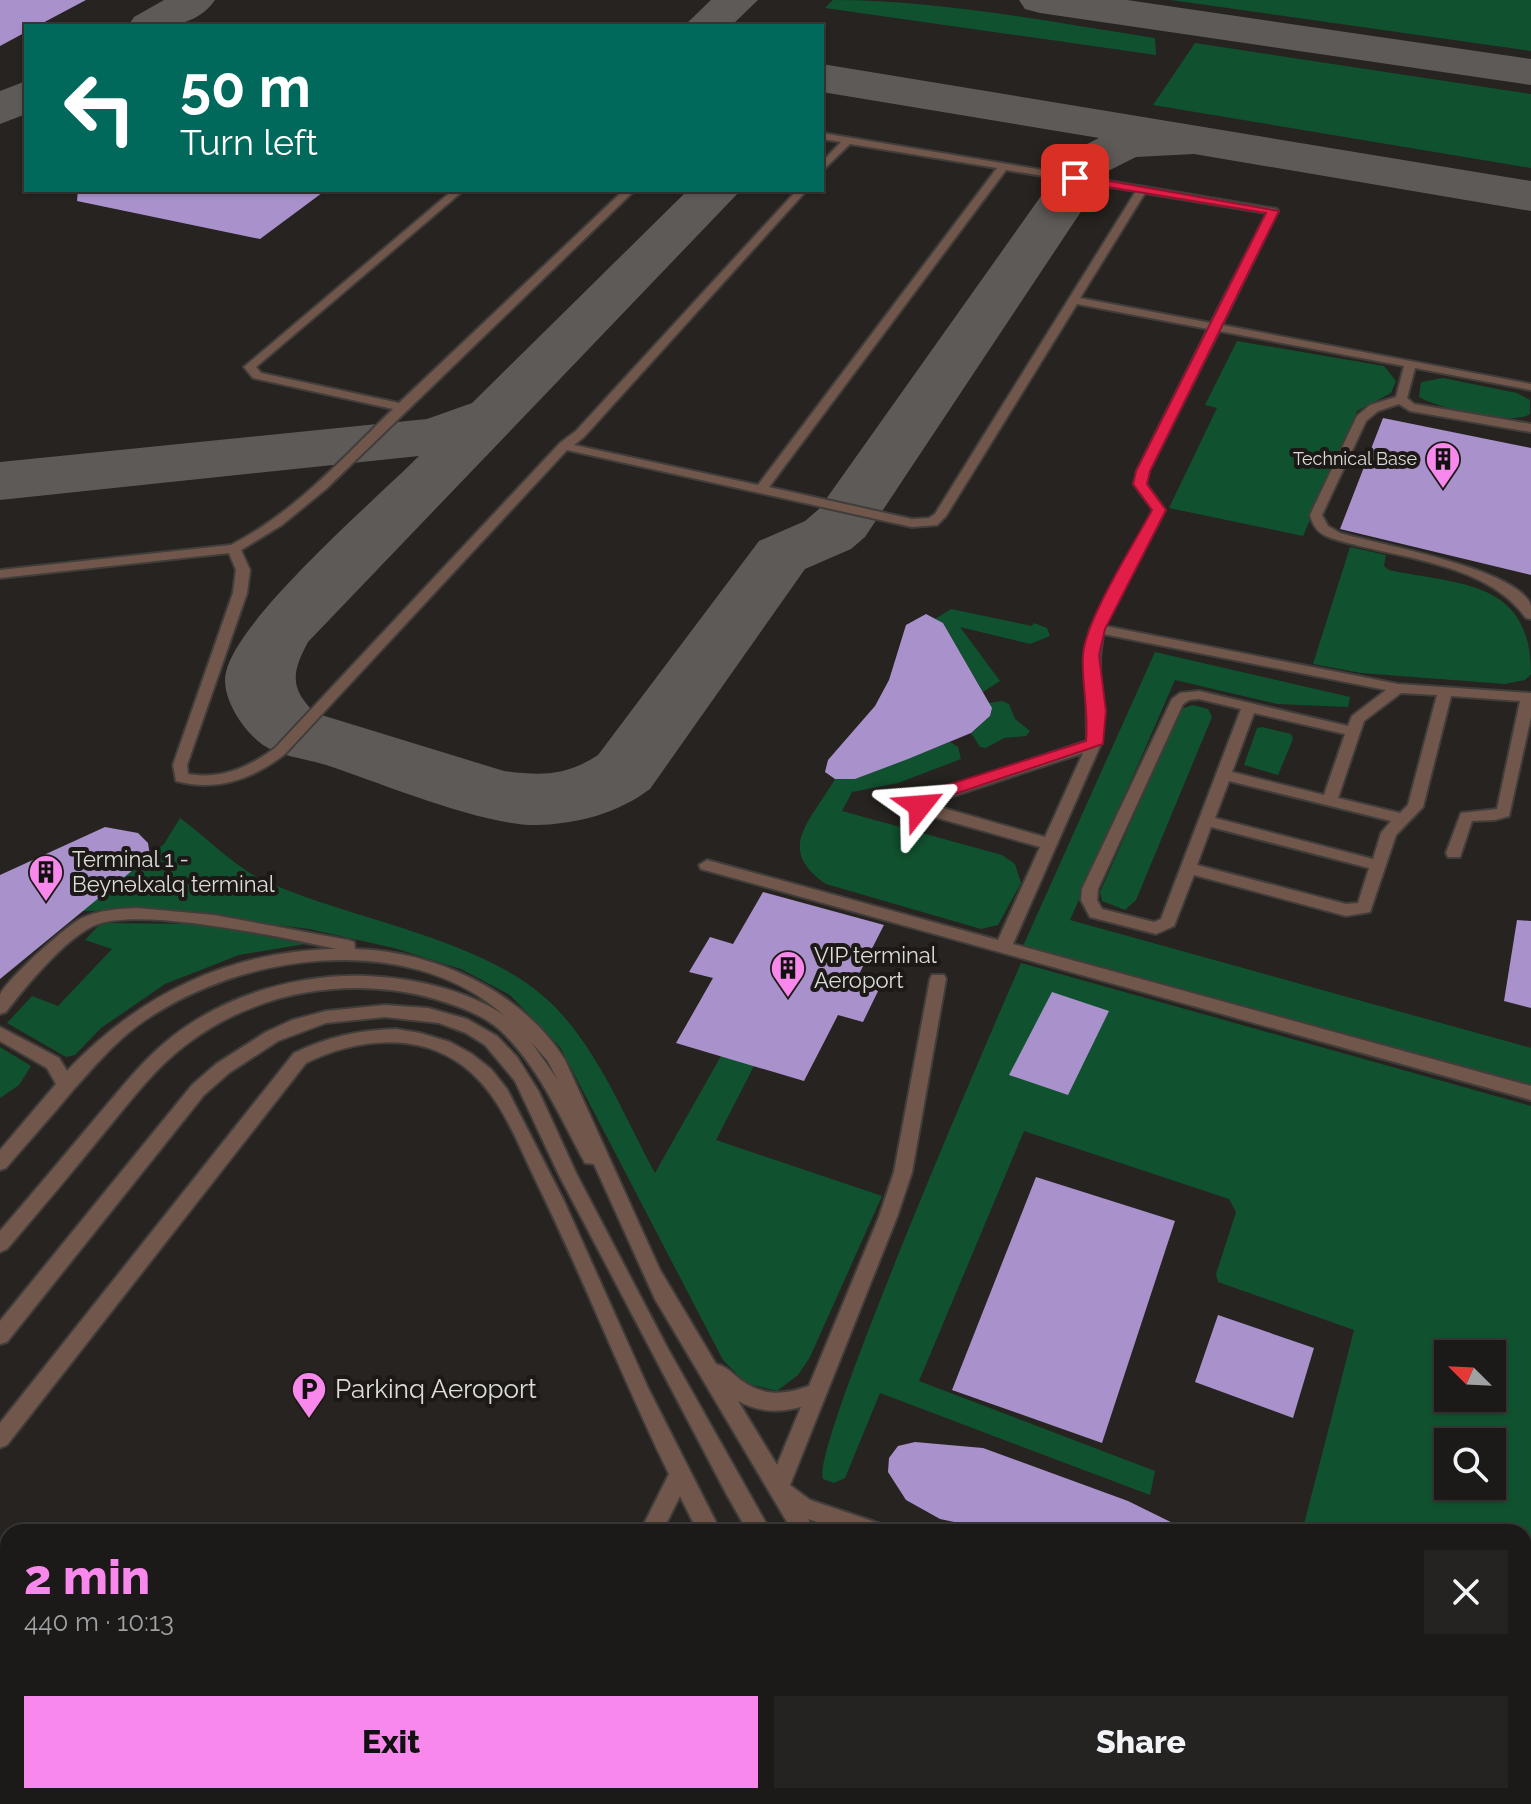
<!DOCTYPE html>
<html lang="en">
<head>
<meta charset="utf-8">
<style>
	body { margin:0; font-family:Raleway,sans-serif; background:#252321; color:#f1f3f6; height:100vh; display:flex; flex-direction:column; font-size:30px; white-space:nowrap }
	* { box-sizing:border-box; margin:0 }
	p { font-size:26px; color:#a0a1a2 }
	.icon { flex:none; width:44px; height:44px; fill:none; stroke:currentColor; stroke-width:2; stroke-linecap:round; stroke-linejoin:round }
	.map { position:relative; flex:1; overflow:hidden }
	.sheet { position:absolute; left:0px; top:1524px; width:1532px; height:280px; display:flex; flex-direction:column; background:#1c1a18; border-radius:24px 24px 0 0; box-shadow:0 2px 6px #0004,0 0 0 2px #3a3837 }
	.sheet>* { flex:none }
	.hud { position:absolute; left:24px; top:24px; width:800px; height:168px; border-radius:0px; box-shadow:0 2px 6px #0004,0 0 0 2px #3a3837; background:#00695c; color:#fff; overflow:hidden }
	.needle { width:52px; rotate:294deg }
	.controls { position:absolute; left:1434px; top:1340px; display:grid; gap:16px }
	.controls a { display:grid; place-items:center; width:72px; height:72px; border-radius:0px; background:#1c1a18; box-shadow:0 2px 6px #0004,0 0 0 2px #3a3837; font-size:40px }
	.pin { position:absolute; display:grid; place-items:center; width:68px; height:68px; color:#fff; margin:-34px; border-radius:16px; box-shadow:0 4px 12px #0006 }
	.me { position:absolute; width:88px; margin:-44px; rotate:62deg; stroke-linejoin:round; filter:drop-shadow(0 0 6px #0008) }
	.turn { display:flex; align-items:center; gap:28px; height:168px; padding:0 24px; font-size:36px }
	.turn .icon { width:104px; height:104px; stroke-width:2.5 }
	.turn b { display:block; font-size:56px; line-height:68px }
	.round { display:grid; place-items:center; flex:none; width:84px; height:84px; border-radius:0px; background:#252321 }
	.head { display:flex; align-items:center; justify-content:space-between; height:136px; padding:0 24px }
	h1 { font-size:48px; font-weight:800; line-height:60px; color:#f888eb }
	.action { display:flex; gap:16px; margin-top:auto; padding:16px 24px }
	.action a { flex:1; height:92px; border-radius:0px; background:#f888eb; color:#111; font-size:32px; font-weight:800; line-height:92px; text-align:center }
	.action a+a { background:#252321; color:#f1f3f6 }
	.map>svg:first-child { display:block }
	.green { fill:#10522f; fill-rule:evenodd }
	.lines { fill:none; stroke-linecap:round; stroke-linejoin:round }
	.taxiway { fill:#5e5a58; fill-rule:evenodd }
	.building { fill:#a992cc }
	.lane-casing { stroke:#403d3a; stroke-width:4 }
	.lane { fill:#71574b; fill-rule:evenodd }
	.route { fill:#e11d48; stroke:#92132f; stroke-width:2 }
	.labels { text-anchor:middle; stroke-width:8; stroke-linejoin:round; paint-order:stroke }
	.far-poi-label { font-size:18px; fill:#dedcda; stroke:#1c1916; text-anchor:end }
	.poi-label { font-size:22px; fill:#dedcda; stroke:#1c1916; text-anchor:start }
	.near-poi-label { font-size:26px; fill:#dedcda; stroke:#1c1916; text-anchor:start }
</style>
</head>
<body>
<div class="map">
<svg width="1531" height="1804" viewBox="0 0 1531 1804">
	<rect width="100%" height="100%" fill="#262320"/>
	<g class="green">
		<path d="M833,0C941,0 1049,22 1155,38L1156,55L825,8Z"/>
		<path d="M1171,0H1531V51Z"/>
		<path d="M1195,43L1531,94V168L1153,105Z"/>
		<path d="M1237,341L1384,366L1396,381L1391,393L1357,411L1303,536L1169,508L1217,408L1205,405Z"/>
		<path d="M1443,378L1517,393L1530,400V414C1513,426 1436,408 1419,397L1421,382Z"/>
		<path d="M1350,547L1386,555L1384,566L1389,570C1461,585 1531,580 1531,674L1525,680L1505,684L1361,673L1313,664Z"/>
		<path d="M951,609L1032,626L1034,623L1047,628L1050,636L1030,644L960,627L1000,681L983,692L943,623L935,619Z"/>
		<path d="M1155,652L1350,697L1348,707L1277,704L1175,680L1070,920L1531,1048V1085L1023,946Z"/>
		<path d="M1002,701L1009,704L1015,719L1030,731L1026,736L1004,738L986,748L980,747L971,733L990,716L989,703Z"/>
		<path d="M1193,705L1208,709L1212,717L1136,900L1125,910L1102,901L1100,892L1181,709Z"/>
		<path d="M1262,727L1291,734L1293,739L1278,775L1244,765L1257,728Z"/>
		<path d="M950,742L958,747L961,759L898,783L852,792L842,811L1002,855L1015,864L1021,883L998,925L981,929L826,884C775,849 810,822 835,779H855Z"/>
		<path d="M180,818C205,836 236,868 263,880C349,920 483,937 551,1003C598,1049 624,1116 655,1173L721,1056L754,1066L716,1140L882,1196L810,1357L798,1375L777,1391L746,1383L723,1360L560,1047L510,995L461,969L394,948L309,929L160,910L82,911L164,844Z"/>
		<path d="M101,923L202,924L305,944L239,955L165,984L101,1028L75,1055L66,1057L7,1023L32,996L58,1006L112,949L85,940Z"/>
		<path d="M1021,963L1531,1106V1641L1524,1639V1532H1302L1354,1330L1218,1282L1216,1274L1236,1212L1229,1199L1024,1131L919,1381L1155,1471L1150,1495L880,1393L845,1478L834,1483L823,1479C810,1449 995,1023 1021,963ZM1448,1354H1492V1398H1448ZM1448,1442H1492V1486H1448Z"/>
		<path d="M0,1047L31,1066L19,1085L0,1098Z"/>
		<path d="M581,1796H670L673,1804H574Z"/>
	</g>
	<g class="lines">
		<g class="taxiway">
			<path d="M164,0H215C194,30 160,26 128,26L134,17Z"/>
			<path d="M711,0H758L731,26H684Z"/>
			<path d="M1019,0H1127L1531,59V85L1040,13L1025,9Z"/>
			<path d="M822,64L1531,181V211L1194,154L1136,157L1108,171L865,537L851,549L805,569L650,789C618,813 578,824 537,825C483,826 381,783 326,765C307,759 279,756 263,745C243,731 220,696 226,672C238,618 375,500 419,456L0,500V462L427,419L472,403L688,190H741L308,642C292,672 289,688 315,713L504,771C541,776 566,776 598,755L759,541L805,521L819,509L1073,151L1099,138L822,92Z"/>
			<path d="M26,81V114L0,124V91Z"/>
		</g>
	</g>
	<g class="building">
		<path d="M0,0H86L37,26H26V32L0,46Z"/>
		<path d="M78,190H326L260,239L77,201Z"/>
		<path d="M1383,418L1531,448V575L1340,529Z"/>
		<path d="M926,614L943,623L992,708L990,716L971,733L908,759L855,779H835L825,772L828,760L875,706L889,680L906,625Z"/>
		<path d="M105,827L138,833L148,843L150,856L0,979V875Z"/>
		<path d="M763,892L884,925L858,976L882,983L863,1022L838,1015L804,1081L676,1043L713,978L689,972L710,937L733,944Z"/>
		<path d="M1517,920L1531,921V1008L1504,1001Z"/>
		<path d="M1052,992L1109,1011L1068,1095L1009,1075Z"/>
		<path d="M1036,1177L1175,1221L1102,1443L952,1390Z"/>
		<path d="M1218,1315L1314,1348L1293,1418L1195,1382Z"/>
		<path d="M915,1442L983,1448L1128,1501L1191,1532H1001L940,1519L906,1500L888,1472L889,1458L898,1446Z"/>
	</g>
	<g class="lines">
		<g class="lane-casing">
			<g id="lane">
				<path d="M822,133L1277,209L1278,211L1222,325L1531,384V390L1415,368L1407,398L1414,404L1531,424V432L1410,411L1399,404L1378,411L1366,421L1322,515L1328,526L1340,533C1375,544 1521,569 1531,606C1531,610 1531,615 1531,619L1526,618C1486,561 1392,558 1331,538C1319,534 1313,527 1310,515L1357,416L1370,405L1396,397L1404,366L1219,331L1149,471L1146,484L1165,510L1105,626L1398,684L1531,693V717L1509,816L1495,820L1472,821L1460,857H1448L1446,853L1461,813L1497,809L1520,701L1451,696L1423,807L1396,835L1370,912L1346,916L1194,875L1174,926L1156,934L1090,917L1081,900L1082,889L1172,699L1180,693L1199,691L1348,726L1352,716L1386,690L1103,634L1100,658L1101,744L1013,944L1531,1086V1100L701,869L699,865L707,860L998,940L1040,847L920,813L911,802L914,798L1087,741L1086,658L1090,629L1153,510L1134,484L1137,471L1208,329L1077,304L946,516L937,525L912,527L567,450L285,754C253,779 216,792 176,781L173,765L233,593L236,570L229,553L0,578V570L231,545C295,512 342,459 393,409L253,378L244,367L453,190H464L256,367L261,373L399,403L624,190H635L326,489L282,525L241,550L250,570L247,593L187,765L188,774C221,780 249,767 275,748L560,443L576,431L797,190H807L584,437L574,445L758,485L997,168L850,144L822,171V162L841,142L822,139ZM1006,170L1136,191L935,514L929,518L912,519L769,487ZM1145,193L1267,213L1211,323L1080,298ZM1401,693L1437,695L1408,805L1400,813L1338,798L1364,721ZM1199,699L1241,709L1161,919L1154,922L1102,909L1097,900L1098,889L1183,704L1189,700ZM1254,713L1345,734L1324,795L1232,772ZM1083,753L1045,837L929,804ZM1229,781L1391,821L1381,833L1373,859L1215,818ZM1211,827L1369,868L1358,903L1346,904L1197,865Z"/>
				<path d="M137,908L214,915L348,940L354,942L355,949C434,951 522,991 565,1060L660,1270L716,1364C725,1366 730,1371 737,1377C760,1396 782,1396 809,1386L879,1217L894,1172L930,979L932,975H944L946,979L912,1172L897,1217L790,1485L810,1500L884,1525L887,1532H846L808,1519L815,1532H793L655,1299L594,1164L585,1163C560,1117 539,1067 500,1030C482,1014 458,1006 435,999C350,975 257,991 187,1044C156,1067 132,1099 108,1128C75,1169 41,1209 7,1249L0,1252V1231C32,1194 63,1157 94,1120C119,1091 143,1059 173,1036C227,994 298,974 366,976C413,978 466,989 505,1016C407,928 236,953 137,1026C112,1045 93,1068 73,1090C52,1116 28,1142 6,1168L0,1170V1150L56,1084L47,1068L0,1041V1027L59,1058L67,1071C140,994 229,951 336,949C286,938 135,905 93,926C64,940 25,987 6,1012L0,1014C0,1009 0,1000 0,995C6,980 67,925 82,918C99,910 118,909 137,908ZM531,1042L547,1060L558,1080ZM738,1401C759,1412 778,1413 801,1407L777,1465Z"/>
				<path d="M385,1005L428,1008L467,1019L497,1036L517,1057L539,1092L577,1175L668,1349L771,1532H748L727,1495L559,1175L515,1081L485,1045L466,1033L439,1023L385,1017L326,1023L278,1041L229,1073L204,1095L7,1342L0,1344V1321L192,1085L216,1064L266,1032L292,1020L326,1011Z"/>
				<path d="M396,1029L420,1033L450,1042L472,1054L491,1069L507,1089L564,1201L648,1388L721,1532H698L680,1496L662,1532H640L669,1474C622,1378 583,1277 536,1181C516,1140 500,1093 462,1065C416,1031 354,1039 306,1063L7,1445L0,1448V1423L294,1053C327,1037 358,1030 396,1029Z"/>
				<path d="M507,1796H532L528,1804H504Z"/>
				<path d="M684,1796H722L725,1804H688Z"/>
				<path d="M1060,1796H1099L1102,1804H1064Z"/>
				<path d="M1229,1796H1253L1255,1804H1231Z"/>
				<path d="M1325,1796H1367L1370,1804H1329Z"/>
			</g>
		</g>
		<use href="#lane" class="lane"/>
	</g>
	<path class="route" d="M1075,175L1279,211L1150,471L1147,484L1166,510L1105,629L1099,655L1106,711L1103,744L931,802L926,810H913L910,802L919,794L1086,741C1089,709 1081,683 1083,655C1085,620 1134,544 1152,510L1133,484L1136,471L1266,213L1071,181Z"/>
	<defs>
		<g id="building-pin" transform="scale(1.8)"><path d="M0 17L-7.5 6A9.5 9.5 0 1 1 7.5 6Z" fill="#f888eb" stroke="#1c1916"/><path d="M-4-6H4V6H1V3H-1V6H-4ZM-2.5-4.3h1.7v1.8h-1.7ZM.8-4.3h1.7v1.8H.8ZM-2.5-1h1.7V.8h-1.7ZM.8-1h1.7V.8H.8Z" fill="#111"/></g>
		<g id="parking-pin" transform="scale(1.8)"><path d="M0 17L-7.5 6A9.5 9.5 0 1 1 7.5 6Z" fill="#f888eb" stroke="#1c1916"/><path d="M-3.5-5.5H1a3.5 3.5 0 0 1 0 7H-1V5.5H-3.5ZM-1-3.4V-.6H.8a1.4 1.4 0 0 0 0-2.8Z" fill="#111"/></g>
	</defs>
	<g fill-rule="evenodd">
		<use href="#building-pin" x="1443" y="459"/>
		<use href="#building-pin" x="46" y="872"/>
		<use href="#building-pin" x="788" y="968"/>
		<use href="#parking-pin" x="309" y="1389"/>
	</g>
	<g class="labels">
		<g class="far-poi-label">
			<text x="1417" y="465">Technical Base</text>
		</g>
		<g class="poi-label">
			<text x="72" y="867">Terminal 1 -<tspan x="72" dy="25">Beynəlxalq terminal</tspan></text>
			<text x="814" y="963">VIP terminal<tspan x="814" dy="25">Aeroport</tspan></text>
		</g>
		<g class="near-poi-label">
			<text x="335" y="1398">Parkinq Aeroport</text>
		</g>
	</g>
</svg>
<div class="controls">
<a><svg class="needle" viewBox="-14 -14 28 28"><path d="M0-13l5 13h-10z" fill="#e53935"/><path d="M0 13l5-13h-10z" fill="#a0a1a2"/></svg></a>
<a><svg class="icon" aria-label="search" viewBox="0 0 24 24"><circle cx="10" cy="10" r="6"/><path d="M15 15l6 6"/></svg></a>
</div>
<div class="pin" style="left:1075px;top:178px;background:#d93025"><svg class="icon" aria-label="arrive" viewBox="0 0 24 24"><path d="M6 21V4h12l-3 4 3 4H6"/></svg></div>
<svg class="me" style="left:920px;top:806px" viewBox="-20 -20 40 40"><path d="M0-17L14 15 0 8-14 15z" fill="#e11d48" stroke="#fff" stroke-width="4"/></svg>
<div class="hud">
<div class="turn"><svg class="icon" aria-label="left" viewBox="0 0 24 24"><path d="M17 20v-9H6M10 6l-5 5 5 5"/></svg><div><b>50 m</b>Turn left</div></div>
</div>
<section class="sheet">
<div class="head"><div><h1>2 min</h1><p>440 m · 10:13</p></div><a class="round"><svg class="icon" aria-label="close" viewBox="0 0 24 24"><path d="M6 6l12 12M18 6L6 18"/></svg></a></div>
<div class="action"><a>Exit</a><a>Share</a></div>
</section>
</div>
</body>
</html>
